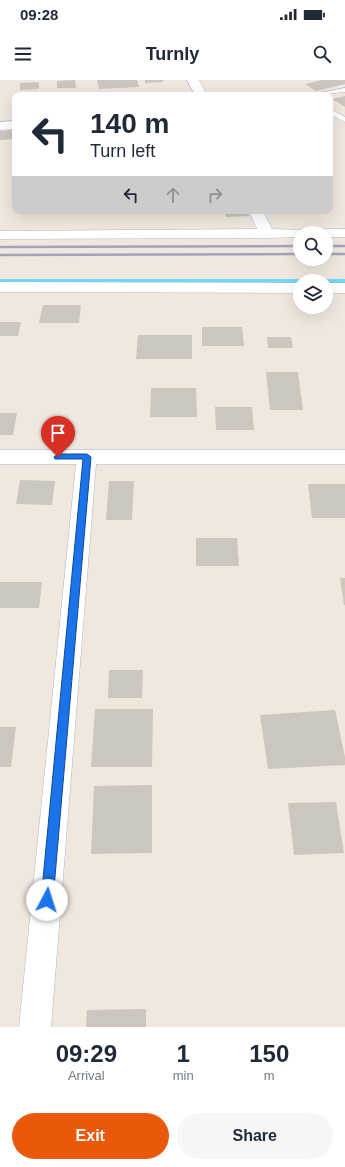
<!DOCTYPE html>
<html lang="en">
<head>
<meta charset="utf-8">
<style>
	body { margin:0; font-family:Arial,sans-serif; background:#f6f6f7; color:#1f2937; height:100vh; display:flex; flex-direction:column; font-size:15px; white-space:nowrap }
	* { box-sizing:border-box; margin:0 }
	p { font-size:13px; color:#747a83 }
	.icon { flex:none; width:22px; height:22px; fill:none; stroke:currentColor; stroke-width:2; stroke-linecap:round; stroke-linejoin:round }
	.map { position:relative; height:947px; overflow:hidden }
	.details { display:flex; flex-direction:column; background:#fff; flex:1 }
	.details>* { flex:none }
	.banner { position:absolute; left:12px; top:12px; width:321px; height:122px; border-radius:8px; box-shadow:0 4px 16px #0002; background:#fff; color:#1f2937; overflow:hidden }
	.controls { position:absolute; left:293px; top:146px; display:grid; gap:8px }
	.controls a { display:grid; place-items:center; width:40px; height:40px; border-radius:50%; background:#fff; box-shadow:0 4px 16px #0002; font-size:20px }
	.pin { position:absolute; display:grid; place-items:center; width:34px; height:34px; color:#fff; margin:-41px -17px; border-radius:50% 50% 50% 0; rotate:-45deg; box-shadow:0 0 4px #0007 }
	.pin .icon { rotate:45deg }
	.me { position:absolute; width:44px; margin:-22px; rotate:5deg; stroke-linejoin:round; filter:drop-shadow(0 0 3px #0008) }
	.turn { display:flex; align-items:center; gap:14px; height:84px; padding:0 12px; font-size:18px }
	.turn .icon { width:52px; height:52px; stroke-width:2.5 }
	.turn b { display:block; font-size:28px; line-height:34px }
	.lanes { display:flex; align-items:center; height:38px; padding:0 12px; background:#0003; justify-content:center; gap:20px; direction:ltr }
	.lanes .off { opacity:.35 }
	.eta { display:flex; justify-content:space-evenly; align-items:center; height:68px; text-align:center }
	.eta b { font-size:24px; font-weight:700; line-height:28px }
	.cta { display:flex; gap:8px; margin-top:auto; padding:8px 12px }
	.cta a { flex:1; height:46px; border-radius:24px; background:#ea580c; color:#fff; font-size:16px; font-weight:700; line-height:46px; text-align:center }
	.cta a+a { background:#f6f6f7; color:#1f2937 }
	.status { display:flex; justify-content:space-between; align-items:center; height:28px; padding:0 20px; background:#fff; direction:ltr }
	.status svg { height:11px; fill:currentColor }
	header { display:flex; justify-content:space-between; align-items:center; height:52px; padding:0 12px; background:#fff; font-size:18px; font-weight:700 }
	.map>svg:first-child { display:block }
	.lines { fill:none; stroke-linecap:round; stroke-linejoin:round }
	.stream { fill:#6bd9f9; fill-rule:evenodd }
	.building { fill:#cbc6be }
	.lane-casing { stroke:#b3b7c2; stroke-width:1 }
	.street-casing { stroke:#b3b7c2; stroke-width:1 }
	.lane { fill:#fff; fill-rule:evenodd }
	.street { fill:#fff; fill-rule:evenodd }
	.rail { stroke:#a1a5b9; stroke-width:2.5 }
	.route { fill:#1a73e8; stroke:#114b97 }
</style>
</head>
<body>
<div class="status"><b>09:28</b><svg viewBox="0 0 49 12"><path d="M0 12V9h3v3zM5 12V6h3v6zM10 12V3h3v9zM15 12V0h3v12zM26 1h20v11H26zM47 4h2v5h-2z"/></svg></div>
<header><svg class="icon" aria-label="menu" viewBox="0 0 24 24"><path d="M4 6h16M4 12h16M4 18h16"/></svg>Turnly<svg class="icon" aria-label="search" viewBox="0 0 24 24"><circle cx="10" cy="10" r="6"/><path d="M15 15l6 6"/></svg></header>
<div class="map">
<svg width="345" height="947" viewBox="0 0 345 947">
	<rect width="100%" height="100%" fill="#f0e8df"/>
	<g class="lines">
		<path class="stream" d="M0,199H345V203H326V201H300V203H0Z"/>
	</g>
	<g class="building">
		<path d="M75,0L76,8H57V1Z"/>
		<path d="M97,0H137L139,7L99,9Z"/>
		<path d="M145,0H163L164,2L145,3Z"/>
		<path d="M322,0H345V4L316,11L305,4Z"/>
		<path d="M39,2V9L20,10V3Z"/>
		<path d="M345,16V27L332,19Z"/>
		<path d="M15,50V59L0,60V51Z"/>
		<path d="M224,131H247L249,136L226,137Z"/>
		<path d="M43,225H81L79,243H39Z"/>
		<path d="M0,242H21L18,256H0Z"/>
		<path d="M202,247H242L244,266H202Z"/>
		<path d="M138,255H192V279H136Z"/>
		<path d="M267,257H291L293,268H268Z"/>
		<path d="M266,292H298L303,330H270Z"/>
		<path d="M151,308H196L197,337H150Z"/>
		<path d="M215,327H252L254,350H216Z"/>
		<path d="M0,333H17L13,355H0Z"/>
		<path d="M20,400L55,401L52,425L16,424Z"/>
		<path d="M109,401H134L132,440H106Z"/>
		<path d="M308,404H345V438H312Z"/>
		<path d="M196,458H237L239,486H196Z"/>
		<path d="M340,498H345V525H344Z"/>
		<path d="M0,502H42L39,528H0Z"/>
		<path d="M109,590H143L142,618H108Z"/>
		<path d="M95,629H153L152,687H91Z"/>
		<path d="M335,630L345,677V685L268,689L260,635Z"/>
		<path d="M0,647H16L11,687H0Z"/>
		<path d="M152,705V773L91,774L94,706Z"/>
		<path d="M336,722L344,773L294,775L288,723Z"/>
		<path d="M146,929V947H86L87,930Z"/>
	</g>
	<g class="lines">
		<g class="lane-casing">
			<g id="lane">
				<path d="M345,8V12L317,15L320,13Z"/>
				<path d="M330,29L345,37V42L330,34Z"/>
			</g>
		</g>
		<g class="street-casing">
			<g id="street">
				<path d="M187,0H199L207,15H195Z"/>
				<path d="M15,41V49L0,50V42Z"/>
				<path d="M249,131H263L272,149L305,150L307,153H300V157L267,158L0,159V151L257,149Z"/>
				<path d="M326,149H345V157H326V153H319L321,150Z"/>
				<path d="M0,202L300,203V213L0,212Z"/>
				<rect x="326" y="203" width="19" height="10"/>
				<path d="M0,370H345V384H96L51,947H19L76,384H0Z"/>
			</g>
		</g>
		<use href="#lane" class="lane"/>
		<use href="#street" class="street"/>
		<g class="rail">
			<path d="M326,166H345"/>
			<path d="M0,167L300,166"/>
			<path d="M326,174H345"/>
			<path d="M0,175L300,174"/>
		</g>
	</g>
	<path class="route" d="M58,374H87L91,377L53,820L51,825L47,826L42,825L41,820L83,379H55L54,377Z"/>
</svg>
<div class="controls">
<a><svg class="icon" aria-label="search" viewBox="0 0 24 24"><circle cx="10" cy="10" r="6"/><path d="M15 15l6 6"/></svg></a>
<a><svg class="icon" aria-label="layers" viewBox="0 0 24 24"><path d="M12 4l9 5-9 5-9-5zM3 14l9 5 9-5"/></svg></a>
</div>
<div class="pin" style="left:58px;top:377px;background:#d93025"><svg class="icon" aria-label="arrive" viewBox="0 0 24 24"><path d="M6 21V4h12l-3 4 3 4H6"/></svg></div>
<svg class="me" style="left:47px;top:820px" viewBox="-20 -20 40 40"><circle r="19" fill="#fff"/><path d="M0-13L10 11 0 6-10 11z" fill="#1a73e8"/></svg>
<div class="banner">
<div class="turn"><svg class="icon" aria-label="left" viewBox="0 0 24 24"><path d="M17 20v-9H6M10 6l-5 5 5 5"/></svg><div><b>140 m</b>Turn left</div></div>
<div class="lanes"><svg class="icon" aria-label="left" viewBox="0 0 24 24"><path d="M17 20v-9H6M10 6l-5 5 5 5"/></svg><svg class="icon off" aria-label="ahead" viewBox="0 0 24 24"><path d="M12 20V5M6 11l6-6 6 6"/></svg><svg class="icon off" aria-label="right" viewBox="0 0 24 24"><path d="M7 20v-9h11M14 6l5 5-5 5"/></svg></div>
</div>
</div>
<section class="details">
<div class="eta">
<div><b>09:29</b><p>Arrival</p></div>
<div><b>1</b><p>min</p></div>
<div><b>150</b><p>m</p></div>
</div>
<div class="cta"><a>Exit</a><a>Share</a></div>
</section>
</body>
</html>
